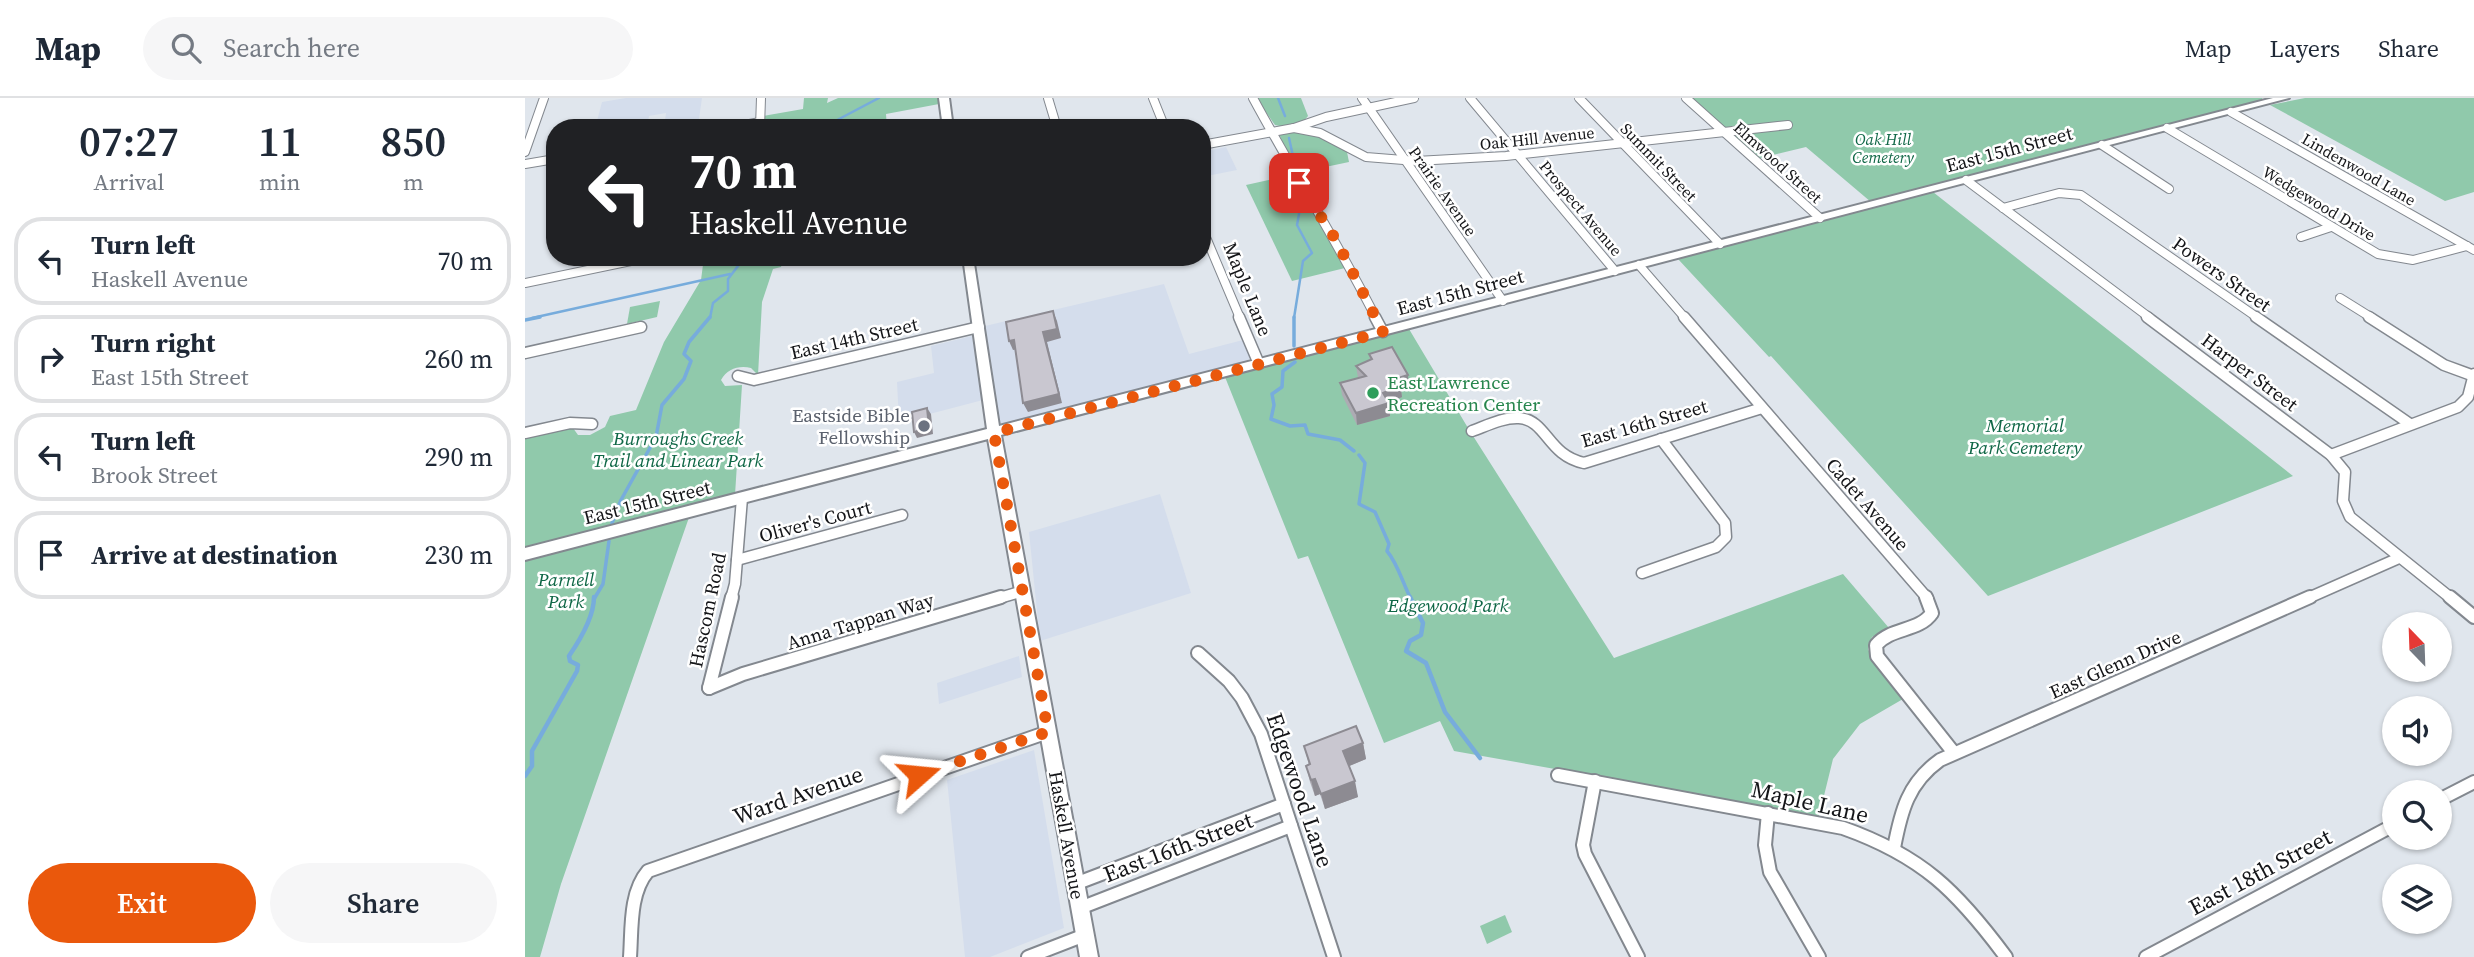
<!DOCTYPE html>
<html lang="en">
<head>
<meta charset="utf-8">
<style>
	body { margin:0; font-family:"Source Serif 4",serif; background:#f6f6f7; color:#1f2937; height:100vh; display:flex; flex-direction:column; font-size:26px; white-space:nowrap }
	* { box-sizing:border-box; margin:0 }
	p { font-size:23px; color:#747a83 }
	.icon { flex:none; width:38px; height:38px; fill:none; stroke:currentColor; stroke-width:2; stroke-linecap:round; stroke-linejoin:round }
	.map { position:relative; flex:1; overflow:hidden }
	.panel { display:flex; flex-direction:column; background:#fff; width:525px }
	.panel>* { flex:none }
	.hud { position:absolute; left:21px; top:21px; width:665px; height:147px; border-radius:28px; box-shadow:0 2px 5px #0004; background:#202124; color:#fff; overflow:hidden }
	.needle { width:46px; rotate:337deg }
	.buttons { position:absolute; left:1857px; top:514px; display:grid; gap:14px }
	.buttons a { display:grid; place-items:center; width:70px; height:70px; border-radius:50%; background:#fff; box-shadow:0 2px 5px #0004; font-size:35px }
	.pin { position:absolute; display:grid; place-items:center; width:60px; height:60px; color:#fff; margin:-30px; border-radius:14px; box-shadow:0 4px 10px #0006 }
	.me { position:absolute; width:77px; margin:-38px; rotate:72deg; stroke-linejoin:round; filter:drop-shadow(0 0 5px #0008) }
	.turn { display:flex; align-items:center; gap:24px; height:147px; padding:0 28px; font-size:32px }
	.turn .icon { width:91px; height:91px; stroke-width:2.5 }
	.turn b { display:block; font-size:49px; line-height:60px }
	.eta { display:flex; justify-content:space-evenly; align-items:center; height:119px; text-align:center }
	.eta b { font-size:42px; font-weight:600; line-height:49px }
	.action { display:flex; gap:14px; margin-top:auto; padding:14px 28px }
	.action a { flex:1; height:80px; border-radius:42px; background:#ea580c; color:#fff; font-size:28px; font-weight:600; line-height:80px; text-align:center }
	.action a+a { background:#f6f6f7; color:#1f2937 }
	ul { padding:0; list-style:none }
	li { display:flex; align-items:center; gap:21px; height:88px; margin:0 14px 10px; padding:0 14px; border:4px solid #e0e1e3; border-radius:28px }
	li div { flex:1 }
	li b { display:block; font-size:26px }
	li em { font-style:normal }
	header { display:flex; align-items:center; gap:42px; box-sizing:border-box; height:98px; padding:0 35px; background:#fff; border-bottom:2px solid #e0e1e3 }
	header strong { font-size:33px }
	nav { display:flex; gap:38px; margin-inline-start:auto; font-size:24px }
	.search { width:490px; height:63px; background:#f6f6f7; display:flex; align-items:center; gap:18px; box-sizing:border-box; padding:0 24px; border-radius:38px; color:#747a83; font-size:26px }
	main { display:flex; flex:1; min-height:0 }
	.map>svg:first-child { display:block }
	.built { fill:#d4ddec }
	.green { fill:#90c9ab }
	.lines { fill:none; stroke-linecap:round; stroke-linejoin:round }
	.stream-far2 { stroke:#77acdc; stroke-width:2.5 }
	.stream-far1 { stroke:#77acdc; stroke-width:3.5 }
	.stream { stroke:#77acdc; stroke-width:4.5 }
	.minor-far2-casing { stroke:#83888f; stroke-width:10 }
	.minor-far1-casing { stroke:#83888f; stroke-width:13 }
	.minor-casing { stroke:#83888f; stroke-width:16 }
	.major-casing { stroke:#83888f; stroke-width:4 }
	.minor-far2 { stroke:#fff; stroke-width:8 }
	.minor-far1 { stroke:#fff; stroke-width:10 }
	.minor { stroke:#fff; stroke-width:12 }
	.major { fill:#fff; fill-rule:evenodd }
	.wall { fill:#adabb3 }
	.shaded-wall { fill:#8d8b92 }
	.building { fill:#c9c7d0; stroke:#8d8b92; stroke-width:2 }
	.route { stroke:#ea580c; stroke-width:12; stroke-dasharray:0 21.6 }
	.leisure-dot { fill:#2e9e5b; stroke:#fff; stroke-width:2.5 }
	.worship-dot { fill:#6b7280; stroke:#fff; stroke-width:2.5 }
	.labels { text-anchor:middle; stroke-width:5; stroke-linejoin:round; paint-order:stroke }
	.far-street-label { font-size:16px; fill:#141518; stroke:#fff }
	.far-park-label { font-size:16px; font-style:italic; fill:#0f6746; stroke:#fff }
	.street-label { font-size:19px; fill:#141518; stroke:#fff }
	.leisure-label { font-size:19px; fill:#27864d; stroke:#fff; text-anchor:start }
	.worship-label { font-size:19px; fill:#5b616d; stroke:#fff; text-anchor:end }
	.park-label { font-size:19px; font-style:italic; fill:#0f6746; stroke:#fff }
	.near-street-label { font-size:23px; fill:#141518; stroke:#fff }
</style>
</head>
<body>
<header>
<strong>Map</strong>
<div class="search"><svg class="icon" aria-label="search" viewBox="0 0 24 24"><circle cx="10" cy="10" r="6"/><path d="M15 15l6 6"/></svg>Search here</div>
<nav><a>Map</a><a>Layers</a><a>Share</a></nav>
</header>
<main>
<section class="panel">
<div class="eta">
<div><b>07:27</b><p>Arrival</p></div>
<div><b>11</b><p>min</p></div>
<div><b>850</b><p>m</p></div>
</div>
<ul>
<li><svg class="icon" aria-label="left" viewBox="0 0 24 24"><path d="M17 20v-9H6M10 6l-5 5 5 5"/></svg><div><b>Turn left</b><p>Haskell Avenue</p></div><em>70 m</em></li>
<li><svg class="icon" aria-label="right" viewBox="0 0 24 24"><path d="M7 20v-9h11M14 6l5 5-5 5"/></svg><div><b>Turn right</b><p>East 15th Street</p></div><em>260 m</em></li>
<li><svg class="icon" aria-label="left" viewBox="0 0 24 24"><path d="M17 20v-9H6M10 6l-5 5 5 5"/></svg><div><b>Turn left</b><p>Brook Street</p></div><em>290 m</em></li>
<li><svg class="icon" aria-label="arrive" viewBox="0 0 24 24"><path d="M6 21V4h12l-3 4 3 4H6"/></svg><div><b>Arrive at destination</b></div><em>230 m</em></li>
</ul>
<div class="action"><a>Exit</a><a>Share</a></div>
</section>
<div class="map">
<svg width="1949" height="859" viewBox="0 0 1949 859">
	<rect width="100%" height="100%" fill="#e0e6ed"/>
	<g class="built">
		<path d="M101,0H177L173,28L139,30L141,15L124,18L122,30H56L71,27L77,4Z"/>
		<path d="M701,49L712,72L682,78L677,68V54Z"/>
		<path d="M639,186L664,256L718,242L725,259L722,264L481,327L475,325L460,228Z"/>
		<path d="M447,238L458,302L374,324L372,284L409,275L406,248Z"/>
		<path d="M635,396L666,495L515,543L504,434Z"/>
		<path d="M494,558L497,579L414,606L412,585Z"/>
		<path d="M509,652L539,830L465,859H440L422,682Z"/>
	</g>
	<g class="green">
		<path d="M279,0H303L302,5L313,0H413L414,6L361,16L362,30H238V18L278,11Z"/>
		<path d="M731,0H776L783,18C776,28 761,30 750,27Z"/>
		<path d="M1163,0H1737L1738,3L1346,104L1281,49L1231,61Z"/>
		<path d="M1780,0H1949V94L1920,103L1745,7Z"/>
		<path d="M769,32L793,37L822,54L824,64L772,75L754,36Z"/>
		<path d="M766,77L782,100L820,170L767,183L721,87Z"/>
		<path d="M1408,94L1768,378L1463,498L1246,258L1244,259L1153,161Z"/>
		<path d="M179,159H259L256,169L248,171L237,204L233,277L226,270C214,267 202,271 196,282L200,288L217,287L210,397L168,408L36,786L15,859H0V462L4,460L0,451V337L41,328L48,330L53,337H65L80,329L85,318L111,312L139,244L176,182Z"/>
		<path d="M135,203L132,219L102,226L105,209Z"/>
		<path d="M884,231L943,330L1089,560L1318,476L1364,530L1347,539L1343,551L1350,567L1378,601L1335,626L1308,661L1294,718L929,653L915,623L859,645L783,458L773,461L700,279Z"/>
		<path d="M980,817L987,834L962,846L955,828Z"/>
	</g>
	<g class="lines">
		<g class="stream-far2">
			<path d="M753,0L760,18"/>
			<path d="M297,30L354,0"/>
			<path d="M764,40L768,58L780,83"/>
			<path d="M7,220L205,176"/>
			<path d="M185,220L188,205L203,193V181L220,159"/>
			<path d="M769,220L778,163L787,155L772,127L777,100"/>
		</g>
		<g class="stream-far1">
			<path d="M0,222L15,219"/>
			<path d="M769,248V219"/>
			<path d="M770,264L758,273L757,289L747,296L749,307L746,321L765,328L780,327L783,336L815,342L829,353"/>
			<path d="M834,357L840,365L834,406L850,414L864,446L862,453C873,466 878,486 886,501"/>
			<path d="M87,425L96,402L131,339L137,307L159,281L166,263L159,256L164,244L185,219"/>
			<path d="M69,501L78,486L84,443"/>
		</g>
		<g class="stream">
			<path d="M885,499L898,525L896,537L885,543L881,553L901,565L920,614L955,660"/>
			<path d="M0,678L7,668V653L52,573L53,567L45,563L44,558C55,542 69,519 69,499"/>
		</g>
		<g class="minor-far2-casing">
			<g id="minor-far2">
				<path d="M523,0L532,30"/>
				<path d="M628,0L640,30"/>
				<path d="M728,0C768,74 813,145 851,220"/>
				<path d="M837,0L978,203"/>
				<path d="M945,0L1090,173"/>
				<path d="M1054,0L1195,146"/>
				<path d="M1161,0L1295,120"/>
				<path d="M1706,14L1949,152"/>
				<path d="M235,29L236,0"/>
				<path d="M204,30L235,24"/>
				<path d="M769,30L795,35L841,59L891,63L981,58L1263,27"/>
				<path d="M1642,30L1853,156L1888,162L1942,148"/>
				<path d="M677,47L769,30L801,19L889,0"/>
				<path d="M1577,47L1644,91"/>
				<path d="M0,54L19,0"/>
				<path d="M0,66L30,61"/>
				<path d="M1441,82L1625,220"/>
				<path d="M1478,110L1534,95L1556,97L1733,220"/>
				<path d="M677,130L715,220"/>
				<path d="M1776,139L1806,129"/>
				<path d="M1114,167L1160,220"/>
				<path d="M0,185L125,159"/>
				<path d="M1815,200L1847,220"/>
			</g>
		</g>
		<g class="minor-far1-casing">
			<g id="minor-far1">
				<path d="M714,219L734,266"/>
				<path d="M850,219L858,234"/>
				<path d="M1159,219L1403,501"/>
				<path d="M1622,219L1806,357L1820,374L1818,403L1825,419L1927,501"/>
				<path d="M1731,219L1885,326"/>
				<path d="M1844,219L1919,267L1949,278"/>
				<path d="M0,255L116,229"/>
				<path d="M213,278L229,282L454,229"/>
				<path d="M947,333C961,328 979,319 994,320C1022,322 1022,357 1059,365L1237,310"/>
				<path d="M0,335L45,325L67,326"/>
				<path d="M1806,357L1933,309L1943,299L1949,276"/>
				<path d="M212,462L377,417"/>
				<path d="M1117,475L1191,449L1201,439L1200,425L1136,341"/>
				<path d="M206,501L210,486L217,400"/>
				<path d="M471,501L498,493"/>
				<path d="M1781,501L1874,460"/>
			</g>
		</g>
		<g class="minor-casing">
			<g id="minor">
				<path d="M1401,499L1407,515C1394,534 1366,529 1351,547L1352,558L1429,655"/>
				<path d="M1925,499L1949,519"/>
				<path d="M673,555L704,583L717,600L736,636L809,859"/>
				<path d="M184,590L218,576L476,499"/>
				<path d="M184,590L207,499"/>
				<path d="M1033,677L1318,730C1397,758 1432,793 1481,859"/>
				<path d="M1070,683L1058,747L1060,756L1113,859"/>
				<path d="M1914,702L1949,684"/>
				<path d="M1243,715L1240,747L1245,774L1294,859"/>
				<path d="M1369,750C1376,713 1383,685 1415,662L1785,499"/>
				<path d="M550,786L759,706"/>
				<path d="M555,810L766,728"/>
				<path d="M105,859C107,832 104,795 123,773L523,634"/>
				<path d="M503,859L560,837"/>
				<path d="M1621,859L1869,727"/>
			</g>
		</g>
		<g class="major-casing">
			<g id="major">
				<path d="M414,0H424L428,30H418Z"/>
				<path d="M1748,0H1764L476,337L573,859H555L463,341L0,462V450L462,331L438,159H448L474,328Z"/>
			</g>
		</g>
		<use href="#minor-far2" class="minor-far2"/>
		<use href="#minor-far1" class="minor-far1"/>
		<use href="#minor" class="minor"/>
		<use href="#major" class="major"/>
	</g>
	<g class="wall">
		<path d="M844,256L884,289L876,292L877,299L864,305L865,318L832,327L817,297L815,285L833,280L831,268L845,262Z"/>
		<path d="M838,645L841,661L824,668L833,699L800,711L795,696L790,698L785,684L781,668L784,667L779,648Z"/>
	</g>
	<g class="shaded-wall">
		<path d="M528,213L532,223L536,240L522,244L537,305L503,314L498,305L518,234Z"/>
		<path d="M489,242L493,251L488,252L484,243Z"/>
		<path d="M883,277L884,289L876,292L877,299L861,306L864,305L865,318L832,327L831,315L858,295L870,281Z"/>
		<path d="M402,310L406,316L408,336L392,340L389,334Z"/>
		<path d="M838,645L841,661L822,669L818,653Z"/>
		<path d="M790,681L795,696L790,698L786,682Z"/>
		<path d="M830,683L833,699L800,711L796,696Z"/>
	</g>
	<g class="building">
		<path d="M528,213L532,231L518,234L534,296L498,305L489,242L484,243L481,224Z"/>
		<path d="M867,249L883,277L870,281L876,287L858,295L864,305L831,315L815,285L841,278L831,268L847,261L844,256Z"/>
		<path d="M402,310L404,330L389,334L387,314Z"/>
		<path d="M831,628L838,645L818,653L830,683L796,696L790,681L786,682L781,668L785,666L779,648Z"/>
	</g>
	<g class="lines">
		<path class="route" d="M394,677L523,634L469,335L858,234L811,142L774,85"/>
	</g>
	<circle class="leisure-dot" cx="848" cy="295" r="7"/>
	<circle class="worship-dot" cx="399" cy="328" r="7"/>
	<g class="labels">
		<g class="far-street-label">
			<text transform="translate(1012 40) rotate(-6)" y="6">Oak Hill Avenue</text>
			<text transform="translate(1134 64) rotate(46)" y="6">Summit Street</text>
			<text transform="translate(1253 64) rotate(42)" y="6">Elmwood Street</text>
			<text transform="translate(1834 71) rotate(30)" y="6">Lindenwood Lane</text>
			<text transform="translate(918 93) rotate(55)" y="6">Prairie Avenue</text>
			<text transform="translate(1794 105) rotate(31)" y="6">Wedgewood Drive</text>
			<text transform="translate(1056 110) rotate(50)" y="6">Prospect Avenue</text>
		</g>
		<g class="far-park-label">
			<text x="1358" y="47">Oak Hill<tspan x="1358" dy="18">Cemetery</tspan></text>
		</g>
		<g class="street-label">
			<text transform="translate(1484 51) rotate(-15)" y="7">East 15th Street</text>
			<text transform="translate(1697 176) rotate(35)" y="7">Powers Street</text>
			<text transform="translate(723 191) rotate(68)" y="7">Maple Lane</text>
			<text transform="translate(935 194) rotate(-15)" y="7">East 15th Street</text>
			<text transform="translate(329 240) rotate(-13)" y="7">East 14th Street</text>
			<text transform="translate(1725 274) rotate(37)" y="7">Harper Street</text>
			<text transform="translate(1119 325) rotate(-16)" y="7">East 16th Street</text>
			<text transform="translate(122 404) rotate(-14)" y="7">East 15th Street</text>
			<text transform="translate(1343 406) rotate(49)" y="7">Cadet Avenue</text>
			<text transform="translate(290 423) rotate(-15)" y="7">Oliver's Court</text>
			<text transform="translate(182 512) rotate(-78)" y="7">Hascom Road</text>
			<text transform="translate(335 523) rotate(-17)" y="7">Anna Tappan Way</text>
			<text transform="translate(1590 566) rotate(-24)" y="7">East Glenn Drive</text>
			<text transform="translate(542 737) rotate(80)" y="7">Haskell Avenue</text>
		</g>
		<g class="leisure-label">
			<text x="862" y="291">East Lawrence<tspan x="862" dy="22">Recreation Center</tspan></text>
		</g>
		<g class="worship-label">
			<text x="385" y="324">Eastside Bible<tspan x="385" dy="22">Fellowship</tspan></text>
		</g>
		<g class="park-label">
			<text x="1500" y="334">Memorial<tspan x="1500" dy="22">Park Cemetery</tspan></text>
			<text x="153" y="347">Burroughs Creek<tspan x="153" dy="22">Trail and Linear Park</tspan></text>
			<text x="41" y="488">Parnell<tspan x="41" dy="22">Park</tspan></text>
			<text x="923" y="514">Edgewood Park</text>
		</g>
		<g class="near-street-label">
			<text transform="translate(775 692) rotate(71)" y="8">Edgewood Lane</text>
			<text transform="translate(273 697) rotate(-19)" y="8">Ward Avenue</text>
			<text transform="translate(1285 704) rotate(13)" y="8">Maple Lane</text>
			<text transform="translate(653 749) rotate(-21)" y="8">East 16th Street</text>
			<text transform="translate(1735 774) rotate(-28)" y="8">East 18th Street</text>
		</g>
	</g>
</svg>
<div class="buttons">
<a><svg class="needle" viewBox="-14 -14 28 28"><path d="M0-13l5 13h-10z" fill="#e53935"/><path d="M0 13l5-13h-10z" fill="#747a83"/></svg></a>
<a><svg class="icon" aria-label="sound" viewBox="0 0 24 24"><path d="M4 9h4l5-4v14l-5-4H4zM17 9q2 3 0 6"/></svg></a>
<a><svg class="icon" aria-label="search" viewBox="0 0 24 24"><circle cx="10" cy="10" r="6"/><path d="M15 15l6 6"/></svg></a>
<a><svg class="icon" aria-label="layers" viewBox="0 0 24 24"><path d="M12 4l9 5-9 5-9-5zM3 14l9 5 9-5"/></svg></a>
</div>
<div class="pin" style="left:774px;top:85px;background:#d93025"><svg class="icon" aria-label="arrive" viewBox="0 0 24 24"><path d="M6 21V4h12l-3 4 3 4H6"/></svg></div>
<svg class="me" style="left:394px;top:677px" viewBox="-20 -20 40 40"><path d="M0-17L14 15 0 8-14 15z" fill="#ea580c" stroke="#fff" stroke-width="4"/></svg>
<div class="hud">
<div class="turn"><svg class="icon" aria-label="left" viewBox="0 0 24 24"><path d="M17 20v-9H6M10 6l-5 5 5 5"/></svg><div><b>70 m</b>Haskell Avenue</div></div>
</div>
</div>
</main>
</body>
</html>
